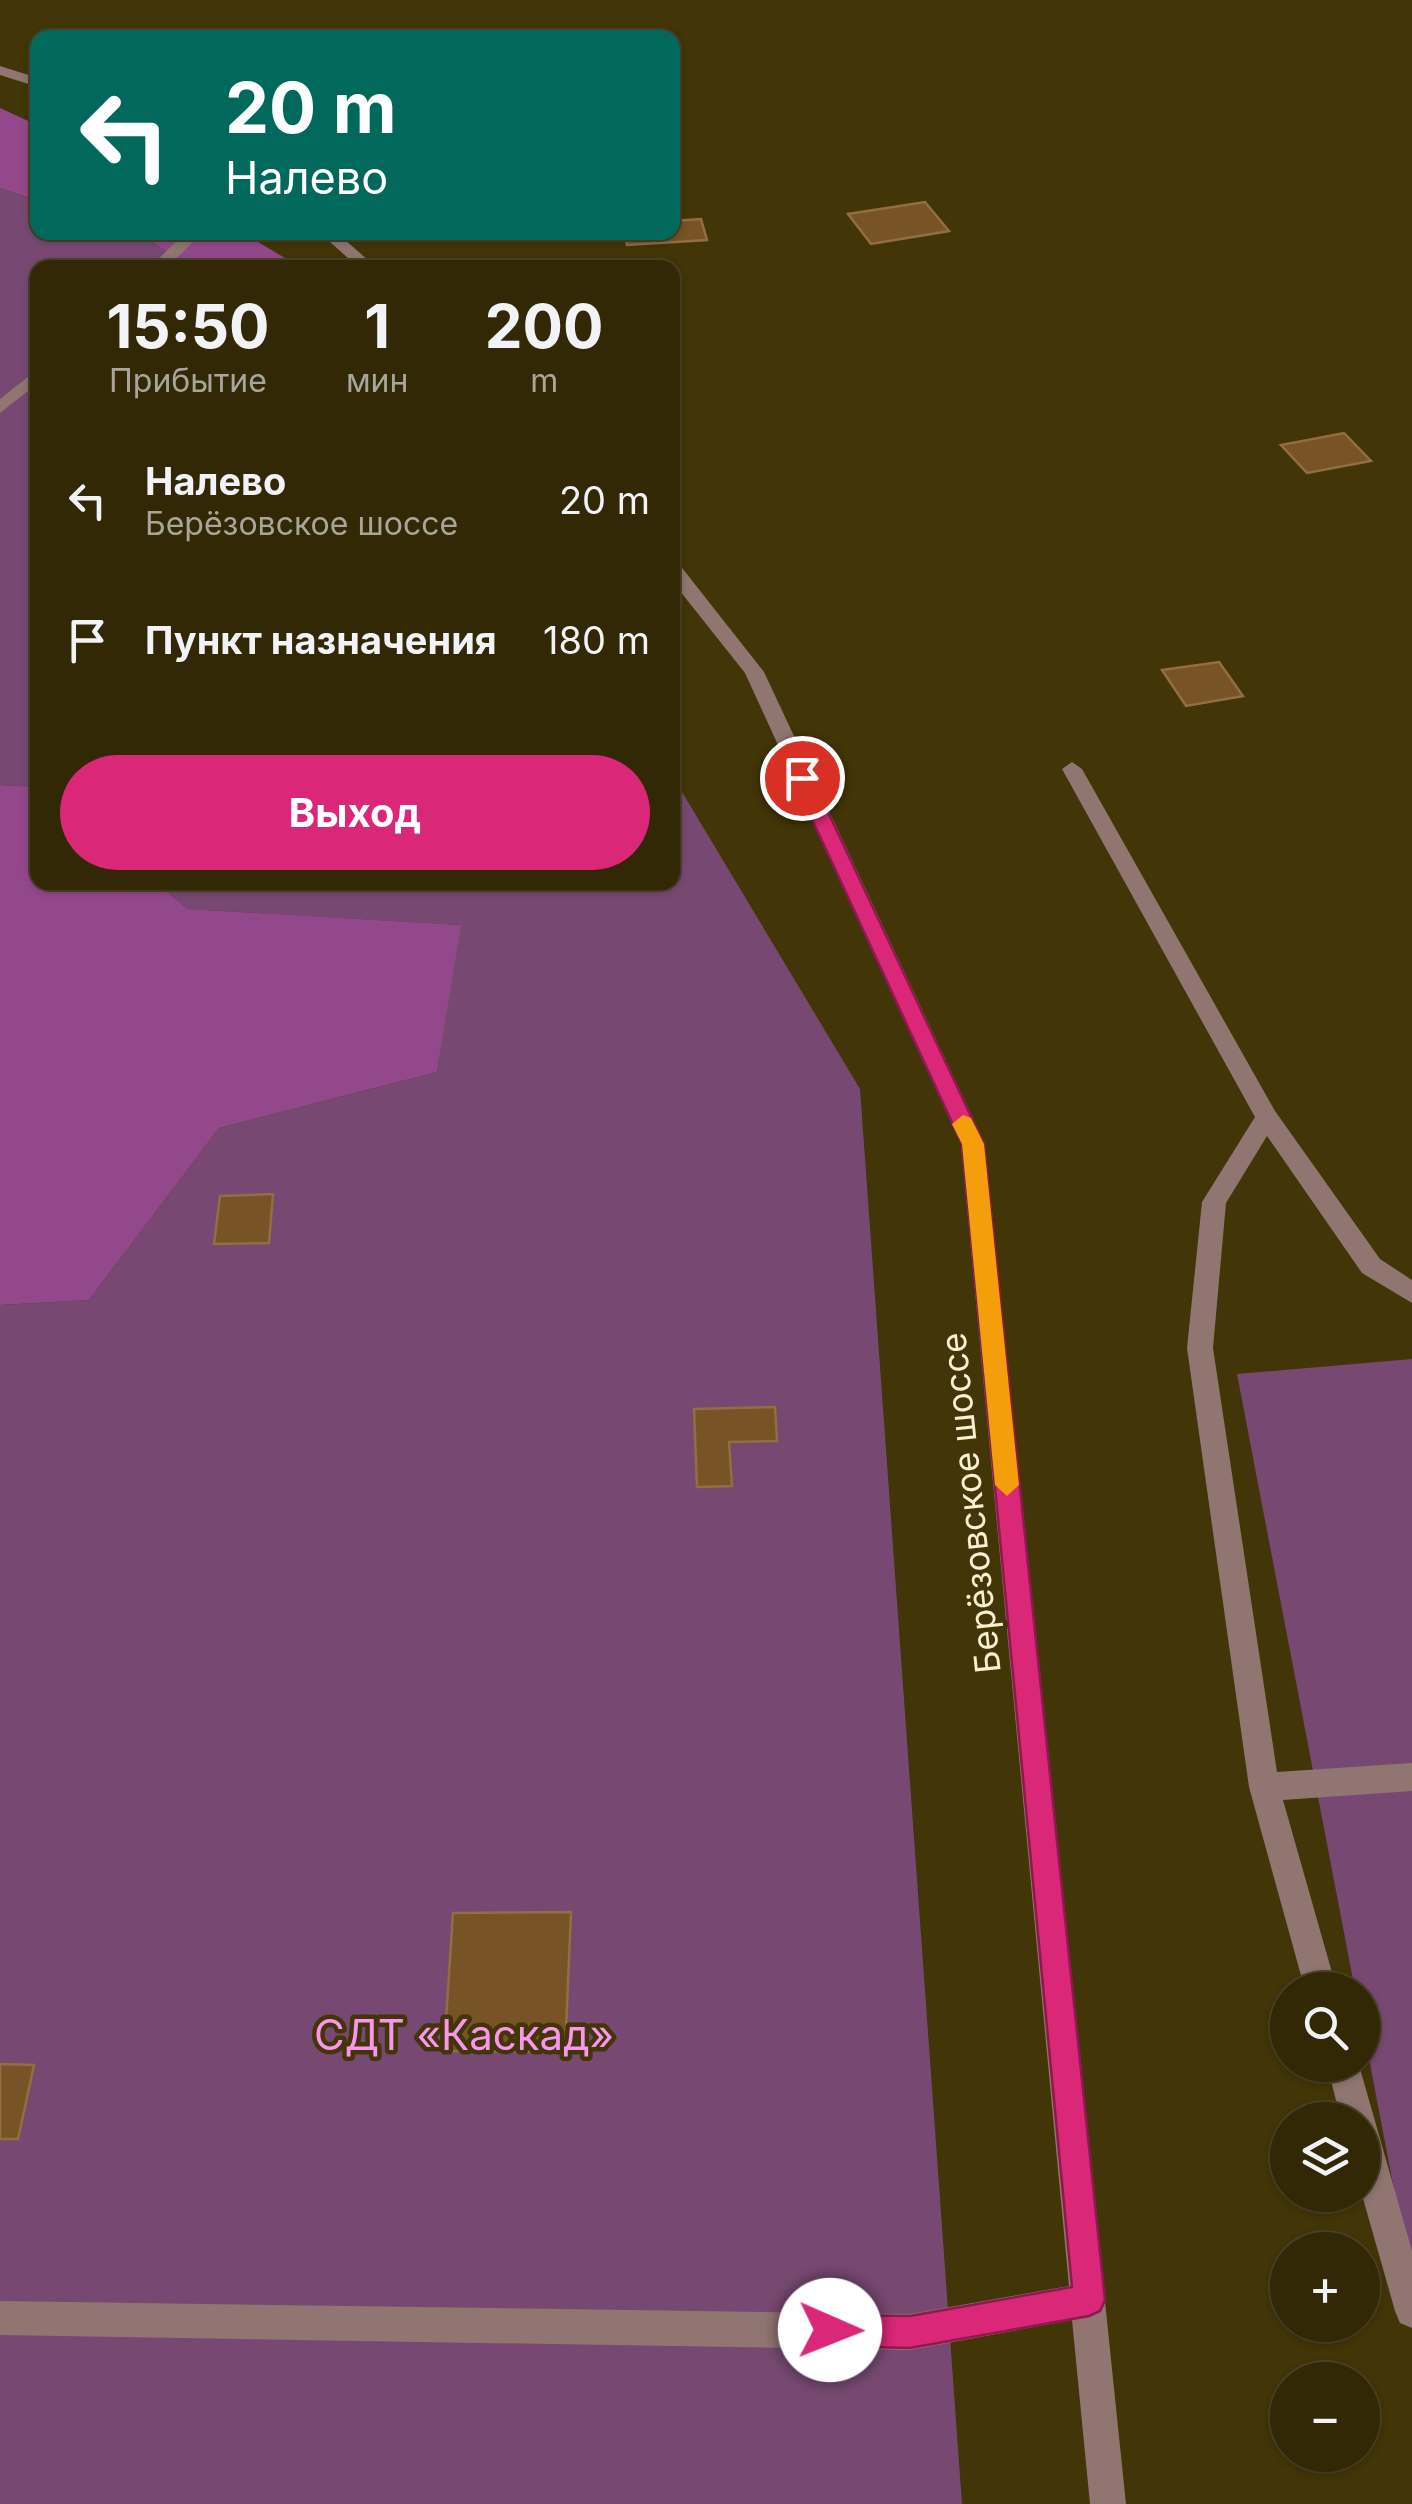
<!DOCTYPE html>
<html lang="ru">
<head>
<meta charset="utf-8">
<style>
	body { margin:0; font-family:Inter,sans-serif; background:#3d3413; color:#f1f3f6; height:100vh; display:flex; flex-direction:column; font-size:38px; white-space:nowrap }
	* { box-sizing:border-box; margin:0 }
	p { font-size:32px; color:#a8a69a }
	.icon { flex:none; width:55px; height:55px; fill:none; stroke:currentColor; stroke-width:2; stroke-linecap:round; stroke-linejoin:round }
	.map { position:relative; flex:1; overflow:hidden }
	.details { position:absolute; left:30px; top:260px; width:650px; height:630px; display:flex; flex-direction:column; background:#322805; border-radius:20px; box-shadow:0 2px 8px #0004,0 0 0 2px #4d4427 }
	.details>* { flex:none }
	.top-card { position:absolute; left:30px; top:30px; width:650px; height:210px; border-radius:20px; box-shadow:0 2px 8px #0004,0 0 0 2px #4d4427; background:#00695c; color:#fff; overflow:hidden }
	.tools { position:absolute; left:1270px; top:1972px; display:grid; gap:20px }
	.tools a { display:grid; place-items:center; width:110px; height:110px; border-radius:50%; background:#322805; box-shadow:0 2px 8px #0004,0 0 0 2px #4d4427; font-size:50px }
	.pin { position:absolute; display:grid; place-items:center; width:85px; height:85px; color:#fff; margin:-42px; border:5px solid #fff; border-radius:50%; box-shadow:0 2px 10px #0007 }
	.me { position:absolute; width:110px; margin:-55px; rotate:91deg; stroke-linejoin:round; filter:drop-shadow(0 0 8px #0008) }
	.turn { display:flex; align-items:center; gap:35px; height:210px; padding:0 30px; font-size:45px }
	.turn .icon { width:130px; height:130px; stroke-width:2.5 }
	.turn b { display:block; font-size:70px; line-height:85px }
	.eta { display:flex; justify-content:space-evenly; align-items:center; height:170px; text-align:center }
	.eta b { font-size:60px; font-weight:700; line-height:70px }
	.action { display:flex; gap:20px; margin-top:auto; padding:20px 30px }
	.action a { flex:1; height:115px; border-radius:60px; background:#db2777; color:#fff; font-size:40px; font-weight:700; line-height:115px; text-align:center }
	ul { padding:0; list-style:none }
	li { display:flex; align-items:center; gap:30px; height:140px; padding:0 30px }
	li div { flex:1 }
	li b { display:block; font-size:38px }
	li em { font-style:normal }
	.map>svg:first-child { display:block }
	.green { fill:#774972 }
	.forest { fill:#94488c }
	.building { fill:#775325; stroke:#936e40; stroke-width:2.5 }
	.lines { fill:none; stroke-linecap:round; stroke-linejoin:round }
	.minor { fill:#907570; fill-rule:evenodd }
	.route { fill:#db2777; stroke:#8e194d; stroke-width:2.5 }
	.slow { fill:#f59e0b }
	.labels { text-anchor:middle; stroke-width:9; stroke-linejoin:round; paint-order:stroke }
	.street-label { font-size:35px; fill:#f9efd2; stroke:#423507 }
	.near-park-label { font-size:42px; fill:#fa95ef; stroke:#423507 }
</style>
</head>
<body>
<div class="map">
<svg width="1412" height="2504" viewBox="0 0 1412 2504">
	<rect width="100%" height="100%" fill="#423507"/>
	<g class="green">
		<path d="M0,188L37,200L38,232L139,233L189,267L38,268L37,787L0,785Z"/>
		<path d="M673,777L860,1089L962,2504H0V1305L89,1300L219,1128L437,1072L460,925L188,909L156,883L672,882Z"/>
		<path d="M1412,1359V2284L1363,2027L1362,1990H1355L1237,1374Z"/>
	</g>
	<g class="forest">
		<path d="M0,108L37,125V200L0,188Z"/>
		<path d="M139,233H243L300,267H189Z"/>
		<path d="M0,785L37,787L38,882L156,883L188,909L461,925L437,1072L219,1128L89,1300L0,1305Z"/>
	</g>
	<g class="building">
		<path d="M925,202L949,231L871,244L848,214Z"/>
		<path d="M701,219L707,240L627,245L625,232H672V221Z"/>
		<path d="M1344,433L1371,461L1307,473L1281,445Z"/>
		<path d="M1219,662L1243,696L1186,706L1162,670Z"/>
		<path d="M273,1194L269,1243L214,1244L220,1196Z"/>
		<path d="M775,1407L777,1441L729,1442L732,1486L697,1487L694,1409Z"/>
		<path d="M571,1912L565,2052L444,2051L453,1913Z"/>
		<path d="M0,2064L34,2065L18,2139H0Z"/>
	</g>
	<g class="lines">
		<g class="minor">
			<path d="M0,66L38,78V87L0,75Z"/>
			<path d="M186,232H203L167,268H149Z"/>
			<path d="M319,232H336L377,268H359Z"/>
			<path d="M38,369V383L0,413V399Z"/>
			<path d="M672,563L679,564L764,672L985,1144L1126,2504H1090L1072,2320L910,2350L0,2335V2301L910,2314L1069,2286L961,1144L745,673L672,581Z"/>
			<path d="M1072,762L1082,769L1275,1111L1380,1259L1412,1280V1303L1362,1273L1267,1136L1226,1203L1213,1348L1277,1772L1412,1763V1791L1283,1800L1337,1990H1305L1249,1787L1187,1348L1202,1202L1255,1117L1062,769Z"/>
			<path d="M1327,2065H1359L1412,2251V2328L1400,2323L1395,2311L1362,2195V2120H1341Z"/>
		</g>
	</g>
	<path class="route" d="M802,772L812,778L984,1144L1105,2300L1100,2311L1089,2316L910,2348L830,2346L819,2342L815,2330L819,2319L830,2315L910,2316L1072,2287L962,1144L793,778Z"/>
	<path class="slow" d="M963,1115L971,1118L984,1144L1019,1485L1007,1496L995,1485L962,1144L952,1124Z"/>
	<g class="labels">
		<g class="street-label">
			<text transform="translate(971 1503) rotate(-96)" y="12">Берёзовское шоссе</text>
		</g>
		<g class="near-park-label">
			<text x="464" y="2050">СДТ «Каскад»</text>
		</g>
	</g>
</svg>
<div class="tools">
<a><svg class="icon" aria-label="search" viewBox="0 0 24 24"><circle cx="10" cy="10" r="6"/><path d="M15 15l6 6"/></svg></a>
<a><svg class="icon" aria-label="layers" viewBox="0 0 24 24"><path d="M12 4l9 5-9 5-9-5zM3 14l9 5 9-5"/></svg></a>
<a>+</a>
<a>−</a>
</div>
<div class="pin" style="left:802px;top:778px;background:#d93025"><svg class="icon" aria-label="arrive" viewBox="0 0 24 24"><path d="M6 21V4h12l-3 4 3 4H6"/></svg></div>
<svg class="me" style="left:830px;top:2330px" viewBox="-20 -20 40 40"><circle r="19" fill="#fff"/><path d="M0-13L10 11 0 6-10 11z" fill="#db2777"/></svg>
<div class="top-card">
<div class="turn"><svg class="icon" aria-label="left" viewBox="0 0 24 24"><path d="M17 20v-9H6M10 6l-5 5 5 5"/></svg><div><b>20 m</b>Налево</div></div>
</div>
<section class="details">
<div class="eta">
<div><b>15:50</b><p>Прибытие</p></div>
<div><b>1</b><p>мин</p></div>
<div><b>200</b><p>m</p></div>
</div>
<ul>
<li><svg class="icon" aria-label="left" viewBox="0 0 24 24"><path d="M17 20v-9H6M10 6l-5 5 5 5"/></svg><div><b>Налево</b><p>Берёзовское шоссе</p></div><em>20 m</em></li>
<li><svg class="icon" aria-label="arrive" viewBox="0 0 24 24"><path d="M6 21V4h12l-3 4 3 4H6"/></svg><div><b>Пункт назначения</b></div><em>180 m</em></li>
</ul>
<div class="action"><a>Выход</a></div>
</section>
</div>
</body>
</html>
